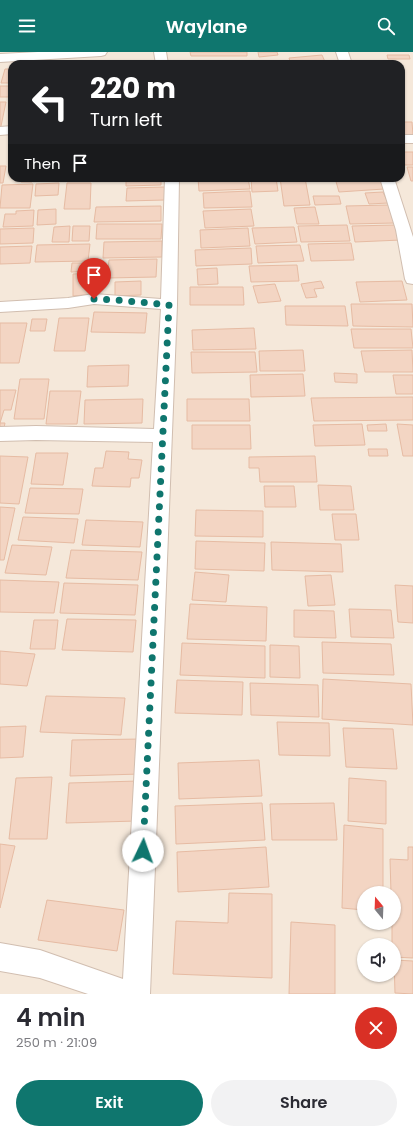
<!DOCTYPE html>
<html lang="en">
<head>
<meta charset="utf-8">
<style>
	body { margin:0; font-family:Poppins,sans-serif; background:#f2f2f3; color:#2b2b33; height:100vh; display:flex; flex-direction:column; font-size:15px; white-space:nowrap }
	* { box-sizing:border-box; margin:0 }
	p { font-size:13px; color:#7c7c81 }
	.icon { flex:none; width:22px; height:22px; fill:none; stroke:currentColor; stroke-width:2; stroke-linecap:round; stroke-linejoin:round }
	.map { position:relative; height:942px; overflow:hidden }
	.side { display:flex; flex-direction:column; background:#fff; flex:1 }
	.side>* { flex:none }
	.banner { position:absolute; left:8px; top:8px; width:397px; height:122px; border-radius:12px; box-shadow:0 1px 3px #0004; background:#202124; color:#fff; overflow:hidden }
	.needle { width:26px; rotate:341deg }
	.controls { position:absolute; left:357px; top:834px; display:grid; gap:8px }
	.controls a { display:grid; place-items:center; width:44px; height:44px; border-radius:50%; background:#fff; box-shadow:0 1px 3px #0004; font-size:20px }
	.pin { position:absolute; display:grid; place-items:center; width:34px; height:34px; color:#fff; margin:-41px -17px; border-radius:50% 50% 50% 0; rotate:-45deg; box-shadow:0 0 4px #0007 }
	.pin .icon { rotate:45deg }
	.me { position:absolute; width:44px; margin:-22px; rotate:3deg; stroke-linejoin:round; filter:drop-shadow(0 0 3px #0008) }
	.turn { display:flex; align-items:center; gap:14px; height:84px; padding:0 16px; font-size:18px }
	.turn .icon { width:52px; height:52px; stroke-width:2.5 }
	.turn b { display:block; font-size:28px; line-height:34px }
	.then { display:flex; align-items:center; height:38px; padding:0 16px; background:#0003; gap:8px; font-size:15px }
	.round { display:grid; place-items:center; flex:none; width:42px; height:42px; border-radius:21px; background:#f2f2f3 }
	.overview { display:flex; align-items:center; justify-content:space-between; height:68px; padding:0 16px }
	h1 { font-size:24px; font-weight:600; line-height:30px }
	.cta { display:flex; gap:8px; margin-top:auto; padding:8px 16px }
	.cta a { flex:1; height:46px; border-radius:24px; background:#0f766e; color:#fff; font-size:16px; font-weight:600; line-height:46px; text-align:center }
	.cta a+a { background:#f2f2f3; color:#2b2b33 }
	header { display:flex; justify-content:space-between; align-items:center; height:52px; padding:0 16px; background:#0f766e; color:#fff; font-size:18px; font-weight:600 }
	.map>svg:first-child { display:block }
	.residential { fill:#f5e8da; fill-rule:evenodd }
	.building { fill:#f3d5c3; stroke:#e6bba3 }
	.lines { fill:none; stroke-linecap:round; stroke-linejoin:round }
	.street-casing { stroke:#d1beb0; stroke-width:2 }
	.street { fill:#fff; fill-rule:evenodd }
	.route { stroke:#0f766e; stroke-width:7; stroke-dasharray:0 12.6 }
</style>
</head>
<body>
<header><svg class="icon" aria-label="menu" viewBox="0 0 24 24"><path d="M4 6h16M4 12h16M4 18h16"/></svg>Waylane<svg class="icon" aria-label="search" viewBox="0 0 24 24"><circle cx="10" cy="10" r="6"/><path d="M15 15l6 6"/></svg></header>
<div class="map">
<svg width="413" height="942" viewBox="0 0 413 942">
	<rect width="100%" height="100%" fill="#fdf6ec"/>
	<path class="residential" d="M0,0H413V942H0ZM12,12H401V126H12ZM364,841H394V871H364ZM364,893H394V923H364Z"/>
	<g class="building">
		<path d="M190,0H247V4H191Z"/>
		<path d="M258,0H277L278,3L259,5Z"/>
		<path d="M322,3L326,12H291L289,6Z"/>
		<path d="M387,3H409L410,7H388Z"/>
		<path d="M5,17H12V31H1Z"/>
		<rect x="0" y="34" width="12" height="11"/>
		<path d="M0,50H6L0,79Z"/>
		<path d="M401,70H412L413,83H402Z"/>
		<path d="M401,100H413V113H405Z"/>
		<path d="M0,114H6L3,131H0Z"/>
		<path d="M407,115H413V129H411Z"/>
		<path d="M22,126H32V130H21Z"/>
		<path d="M39,126H88L39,128Z"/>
		<path d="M126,126H161V133L126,134Z"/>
		<path d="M198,126H248L250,137L199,139Z"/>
		<path d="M251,126H276L278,139L252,140Z"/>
		<path d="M280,126H305L310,153L284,154Z"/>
		<path d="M335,126H380L384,137L339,140Z"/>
		<path d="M59,131L58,143L35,144L36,132Z"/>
		<path d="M67,131H91L90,157H64Z"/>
		<path d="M33,132L30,156H0L2,133Z"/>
		<path d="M165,135V148L126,149L127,136Z"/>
		<path d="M250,139L252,155L204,156L203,141Z"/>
		<path d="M383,140L388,151L369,152L365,141Z"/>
		<path d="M313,144H339L341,152L315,153Z"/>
		<path d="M389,153L394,171L350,172L346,154Z"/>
		<path d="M161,154V169L94,170L96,155Z"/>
		<path d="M315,155L319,172H297L294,156Z"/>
		<path d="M56,157V172L37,173L38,158Z"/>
		<path d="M251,157L254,174L205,176L203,159Z"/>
		<path d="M34,158L33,174L3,175L5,162H16V159Z"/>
		<path d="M97,172H162L161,187H96Z"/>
		<path d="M347,173L350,189L301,190L298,174Z"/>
		<path d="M396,173L401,188L355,190L352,174Z"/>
		<path d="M70,174L69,190H52L54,175Z"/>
		<path d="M73,174H90L89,189H72Z"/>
		<path d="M294,175L297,190L255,192L252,176Z"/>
		<path d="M34,176L33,191L0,192V177Z"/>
		<path d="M248,176L250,194L201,196L200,178Z"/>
		<path d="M162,189V205L103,206L104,190Z"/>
		<path d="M351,191L354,208L311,209L308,192Z"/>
		<path d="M90,192L88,209L35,210L37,193Z"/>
		<path d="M300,193L304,209L258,211L256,194Z"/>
		<path d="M32,194L30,211L0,212V195Z"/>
		<path d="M251,196L252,212L196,214L195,198Z"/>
		<path d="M157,207L156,225L107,226L109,208Z"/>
		<path d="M72,211H98L97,219L71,220Z"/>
		<path d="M297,213L299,229L251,230L249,214Z"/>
		<path d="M217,216L218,232L198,233L197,217Z"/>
		<path d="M95,221L96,242L73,244V222Z"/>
		<path d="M141,229V243L115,244V230Z"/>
		<path d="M321,229L324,236L314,237L317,245L306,246L301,232Z"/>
		<path d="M402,229L407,248L360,250L356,230Z"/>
		<path d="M275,232L281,249L258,251L253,234Z"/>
		<path d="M190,235H243L244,253H190Z"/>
		<path d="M351,252H412L413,275L353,274Z"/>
		<path d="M285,254H345L348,274L286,273Z"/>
		<path d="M94,260L147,261L145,281L91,280Z"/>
		<path d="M59,266H89L85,299H54Z"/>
		<path d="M32,267H47L45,279H30Z"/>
		<path d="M0,271H27L19,311H0Z"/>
		<path d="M254,276L256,297L193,298L192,278Z"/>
		<path d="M351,277H411L413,296H354Z"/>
		<path d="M303,298L305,319H260L259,299Z"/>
		<path d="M412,298L413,320H365L361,299Z"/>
		<path d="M191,300H255L257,320L192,321Z"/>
		<path d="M129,313L128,334L87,335L88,314Z"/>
		<path d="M334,321L357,322V331L335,330Z"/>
		<path d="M303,322L305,344L251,345L250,323Z"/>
		<path d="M393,323H413V342H396Z"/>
		<path d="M20,327H49L44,367H14Z"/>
		<path d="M0,338H16L11,358H4L0,371H5L4,376H0Z"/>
		<path d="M50,339H81L77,372H46Z"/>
		<path d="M413,345V368L314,369L311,346Z"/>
		<path d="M143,347L142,371L84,372L85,348Z"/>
		<path d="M187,347H249L250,369H187Z"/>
		<path d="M362,372L365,393L315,394L313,373Z"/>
		<path d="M386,372L387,379H368L367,373Z"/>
		<path d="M397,372L413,373V404H403Z"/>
		<path d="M192,373H250L251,397H192Z"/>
		<path d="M368,397H387L388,404H369Z"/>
		<path d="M106,399L129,400L128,407L142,408L139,426H131L130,435L92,434L95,416H103Z"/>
		<path d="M36,401H68L63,433L31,432Z"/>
		<path d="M0,404L28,405L19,452L0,451Z"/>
		<path d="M315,404L317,430H260L259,416H249V405Z"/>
		<path d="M318,433L351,434L354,458H320Z"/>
		<path d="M264,434H294L296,455H265Z"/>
		<path d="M30,436L83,437L79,462L25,461Z"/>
		<path d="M0,455L15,456L4,508H0Z"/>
		<path d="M196,458L263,459V485L195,484Z"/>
		<path d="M332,462H356L359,488H335Z"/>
		<path d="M23,465L78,467L74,491L18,488Z"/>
		<path d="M86,468L143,470L140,495L82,493Z"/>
		<path d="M196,489L265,491L264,519L195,517Z"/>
		<path d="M271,490L341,492L343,520L272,518Z"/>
		<path d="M12,493L52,495L46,523L5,521Z"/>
		<path d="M71,498L142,500L138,528L66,526Z"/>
		<path d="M195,520L229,523L226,550L192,548Z"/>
		<path d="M331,523L335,553L308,554L305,524Z"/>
		<path d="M0,528L59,530L54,561L0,560Z"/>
		<path d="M64,531L138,533L135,563L60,561Z"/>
		<path d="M395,533L413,534V571L398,570Z"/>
		<path d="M190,552L267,555L266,589L187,587Z"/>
		<path d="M349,557L391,558L394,586L351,585Z"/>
		<path d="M294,558L334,559L336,586L294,585Z"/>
		<path d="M67,567L136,568L133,600L62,598Z"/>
		<path d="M34,568H58L55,597H30Z"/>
		<path d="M322,590L391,592L394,623L323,621Z"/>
		<path d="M182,591L265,594V626L180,623Z"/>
		<path d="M270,593L299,594L300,626L270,625Z"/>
		<path d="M0,599L35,602L27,634L0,632Z"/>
		<path d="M323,627L411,632L413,673L322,667Z"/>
		<path d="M177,628L243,630L242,663L175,661Z"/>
		<path d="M250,631L318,633L319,665L251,663Z"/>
		<path d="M46,644L125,646L121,683L40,680Z"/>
		<path d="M277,670L329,671L330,704L279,703Z"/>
		<path d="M26,674L23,705L0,706V675Z"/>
		<path d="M343,676L393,677L397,717L346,715Z"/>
		<path d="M142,687L141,722L70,724L72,688Z"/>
		<path d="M259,708L262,744L179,747L178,711Z"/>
		<path d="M52,725L47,787H9L16,726Z"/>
		<path d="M349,726L386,729V772L348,769Z"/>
		<path d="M138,729L137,769L66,771L69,731Z"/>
		<path d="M262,751L265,788L176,792L175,754Z"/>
		<path d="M334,751L337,788H272L270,752Z"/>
		<path d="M344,773L383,777V841H364V858L342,856Z"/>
		<path d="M0,792L15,794L0,856Z"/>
		<path d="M266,795L269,835L178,840L177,800Z"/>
		<path d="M408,795H413V906L394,905V893H392V871H394V841H391L390,807L408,808Z"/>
		<path d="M229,841L272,842V926L173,922L176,869L228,871Z"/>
		<path d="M47,848L124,858L117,899L38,888Z"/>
		<path d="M291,870L335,873V942H289Z"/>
		<path d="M394,908L413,909V942L395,941Z"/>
	</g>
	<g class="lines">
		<g class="street-casing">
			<g id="street">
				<path d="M38,0H107L105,3L101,4L0,10V2Z"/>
				<path d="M154,0H166L168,12H156Z"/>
				<path d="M336,0H348L352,12H340Z"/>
				<path d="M12,74V82L0,83V75Z"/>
				<rect x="401" y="83" width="12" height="8"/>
				<path d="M165,126H179L177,253L150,942H88L40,926L0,919V891L40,898L123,927L153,390L36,388L0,389V375L36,374L154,377L161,257L94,252L68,256L0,260V250L68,246L94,242L161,247Z"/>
				<path d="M380,126H394L413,185V232L407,231L405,227L396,178Z"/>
			</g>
		</g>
		<use href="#street" class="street"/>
	</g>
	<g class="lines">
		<path class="route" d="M94,247L117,248L169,253L143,799"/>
	</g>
</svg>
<div class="controls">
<a><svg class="needle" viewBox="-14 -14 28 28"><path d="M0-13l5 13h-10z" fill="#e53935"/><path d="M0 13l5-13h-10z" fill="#7c7c81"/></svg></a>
<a><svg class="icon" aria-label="sound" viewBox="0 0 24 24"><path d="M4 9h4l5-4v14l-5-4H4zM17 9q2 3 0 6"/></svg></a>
</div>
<div class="pin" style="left:94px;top:247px;background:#d93025"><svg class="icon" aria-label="arrive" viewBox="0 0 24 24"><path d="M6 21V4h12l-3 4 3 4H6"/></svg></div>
<svg class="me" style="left:143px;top:799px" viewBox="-20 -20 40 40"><circle r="19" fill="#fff"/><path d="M0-13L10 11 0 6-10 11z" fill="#0f766e"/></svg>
<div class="banner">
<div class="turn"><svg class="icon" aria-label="left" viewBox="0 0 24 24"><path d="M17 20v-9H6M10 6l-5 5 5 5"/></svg><div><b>220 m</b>Turn left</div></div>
<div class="then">Then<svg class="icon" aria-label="arrive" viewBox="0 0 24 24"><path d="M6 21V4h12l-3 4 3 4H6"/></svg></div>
</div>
</div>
<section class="side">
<div class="overview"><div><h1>4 min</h1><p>250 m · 21:09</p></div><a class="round" style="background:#d93025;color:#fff"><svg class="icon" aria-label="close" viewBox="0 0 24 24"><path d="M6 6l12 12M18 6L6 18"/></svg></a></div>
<div class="cta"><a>Exit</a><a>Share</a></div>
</section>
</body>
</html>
